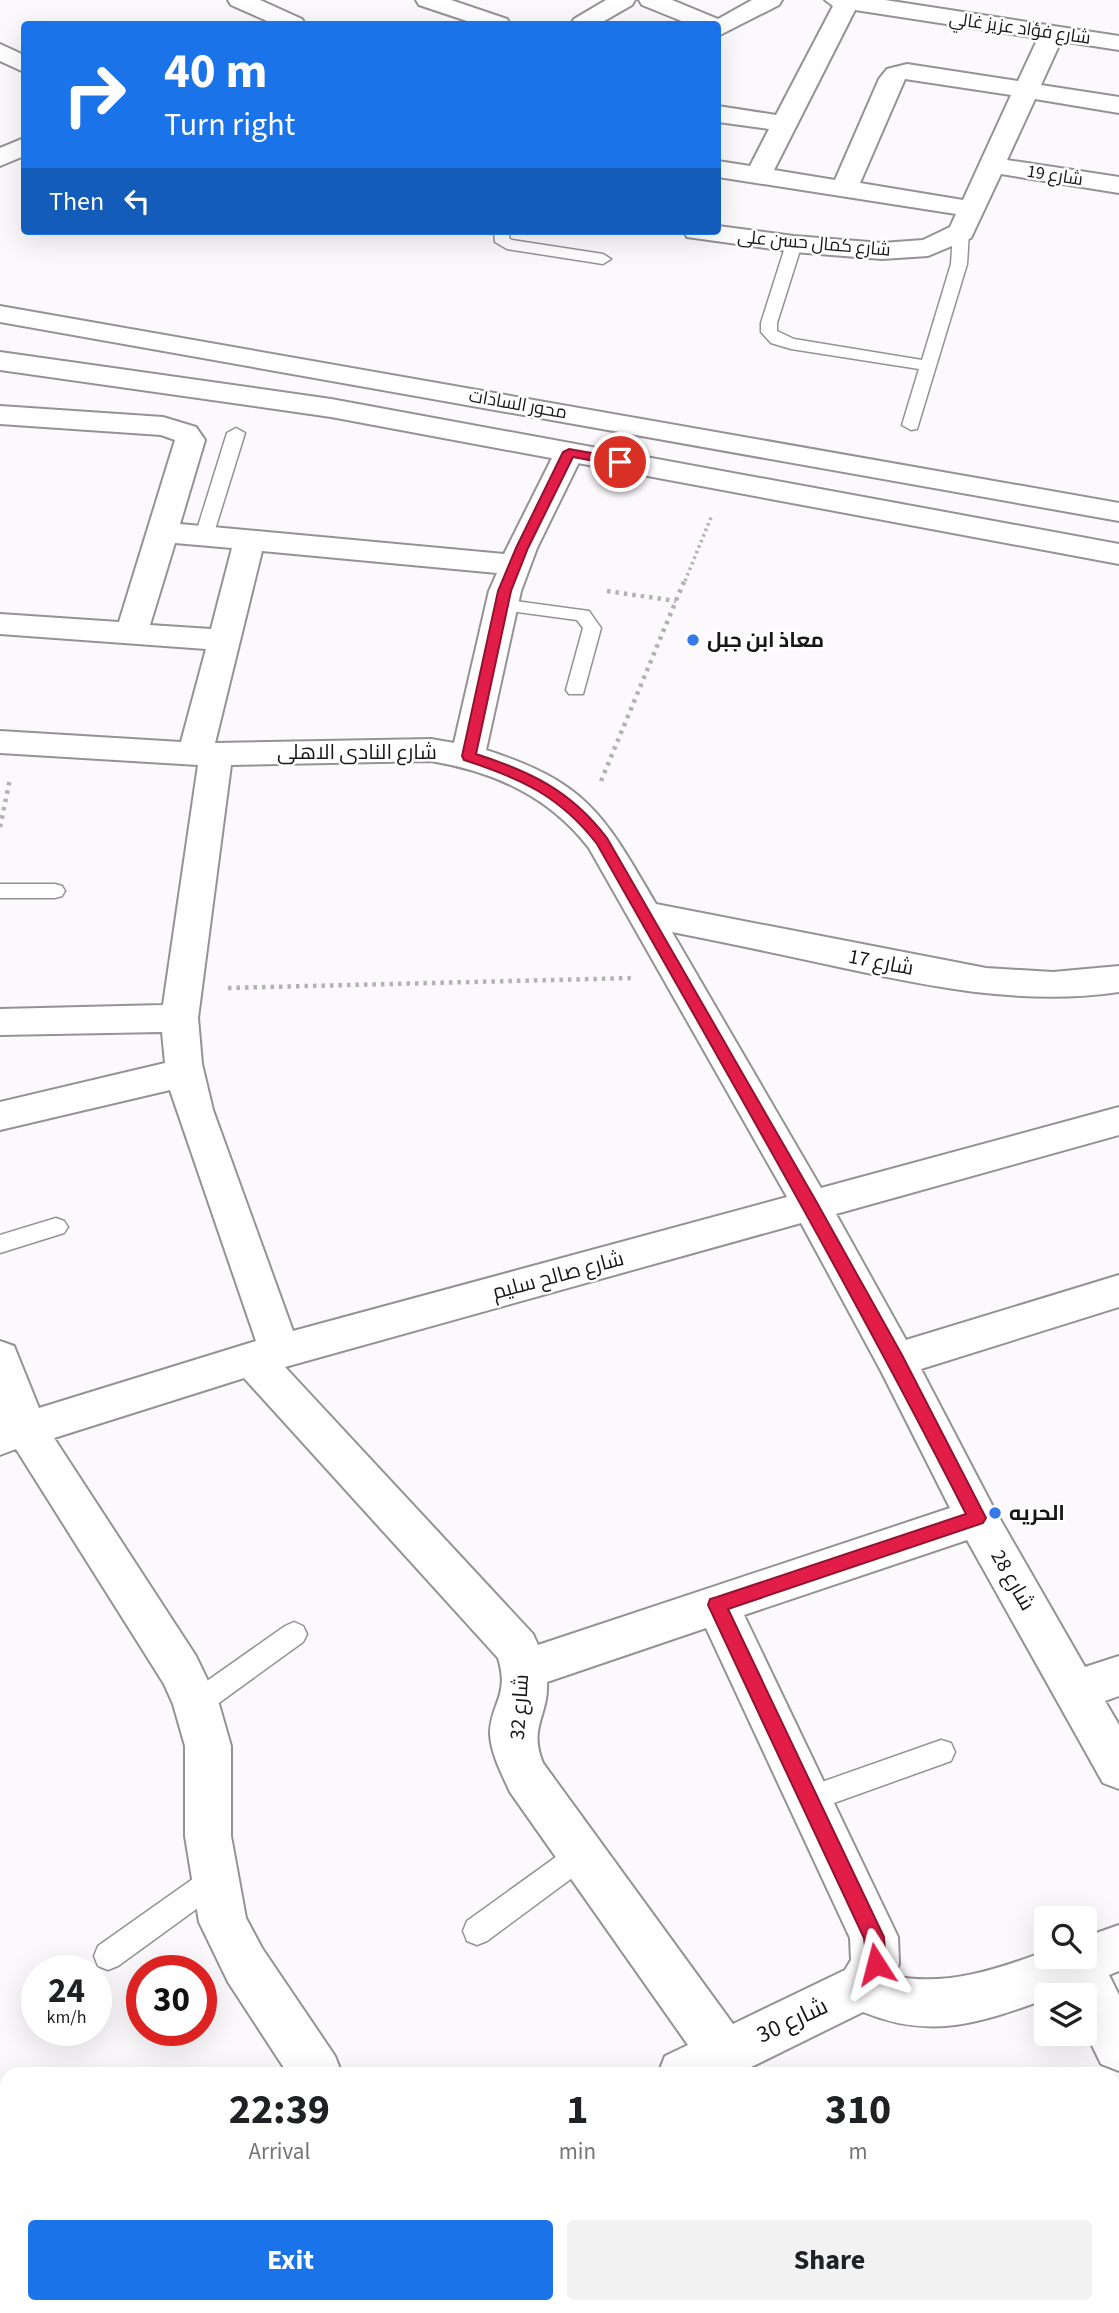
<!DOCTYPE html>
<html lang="en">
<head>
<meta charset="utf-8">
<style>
	body { margin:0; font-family:"Source Sans 3",Cairo,sans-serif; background:#f2f2f2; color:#202124; height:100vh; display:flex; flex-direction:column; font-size:26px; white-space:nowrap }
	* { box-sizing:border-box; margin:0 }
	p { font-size:23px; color:#757577 }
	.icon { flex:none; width:38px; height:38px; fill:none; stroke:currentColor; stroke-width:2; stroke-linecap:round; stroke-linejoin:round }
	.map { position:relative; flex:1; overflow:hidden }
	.sheet { position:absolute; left:0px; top:2067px; width:1120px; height:247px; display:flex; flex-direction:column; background:#fff; border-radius:21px 21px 0 0; box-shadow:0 7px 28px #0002 }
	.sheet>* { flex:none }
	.banner { position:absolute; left:21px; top:21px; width:700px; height:214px; border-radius:7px; box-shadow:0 7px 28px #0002; background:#1a73e8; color:#fff; overflow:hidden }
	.buttons { position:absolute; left:1034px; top:1906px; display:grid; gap:14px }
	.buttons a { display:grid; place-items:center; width:63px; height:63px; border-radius:7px; background:#fff; box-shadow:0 7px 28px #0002; font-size:35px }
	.speed { position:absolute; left:21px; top:1955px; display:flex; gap:14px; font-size:35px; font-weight:700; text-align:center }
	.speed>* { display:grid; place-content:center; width:91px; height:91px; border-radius:50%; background:#fff; box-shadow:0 7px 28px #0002; line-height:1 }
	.speed small { font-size:18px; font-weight:400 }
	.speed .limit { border:10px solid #d22; background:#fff; color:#111 }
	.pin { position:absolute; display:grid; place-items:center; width:60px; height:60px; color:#fff; margin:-30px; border:4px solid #fff; border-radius:50%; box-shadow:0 2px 7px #0007 }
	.me { position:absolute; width:77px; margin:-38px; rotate:351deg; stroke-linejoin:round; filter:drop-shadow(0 0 5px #0008) }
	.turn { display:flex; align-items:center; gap:24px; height:147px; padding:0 28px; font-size:32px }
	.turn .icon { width:91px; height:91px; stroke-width:2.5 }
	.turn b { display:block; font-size:49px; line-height:60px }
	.then { display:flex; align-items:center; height:66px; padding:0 28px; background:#0003; gap:14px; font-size:26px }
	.eta { display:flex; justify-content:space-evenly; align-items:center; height:119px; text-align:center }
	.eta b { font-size:42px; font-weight:700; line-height:49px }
	.button { display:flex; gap:14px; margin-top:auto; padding:14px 28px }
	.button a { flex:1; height:80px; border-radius:7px; background:#1a73e8; color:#fff; font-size:28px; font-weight:700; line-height:80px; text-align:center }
	.button a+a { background:#f2f2f2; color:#202124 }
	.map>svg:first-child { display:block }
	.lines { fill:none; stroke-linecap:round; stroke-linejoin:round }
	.service-casing { stroke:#959295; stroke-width:3 }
	.minor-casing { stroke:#959295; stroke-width:4 }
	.tertiary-casing { stroke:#959295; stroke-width:4 }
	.path-far1 { stroke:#b3b1b4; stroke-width:3.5; stroke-dasharray:2.5 3.5; stroke-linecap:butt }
	.path { stroke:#b3b1b4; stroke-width:4.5; stroke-dasharray:3.5 5; stroke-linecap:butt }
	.service { fill:#fff; fill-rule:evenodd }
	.minor { fill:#fff; fill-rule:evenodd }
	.tertiary { fill:#fff; fill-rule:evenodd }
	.route { fill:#e11d48; stroke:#92132f; stroke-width:2 }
	.poi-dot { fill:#357ae8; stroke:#fff; stroke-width:2.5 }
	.labels { text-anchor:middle; stroke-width:5; stroke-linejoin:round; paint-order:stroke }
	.far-street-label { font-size:18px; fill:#181718; stroke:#fff }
	.poi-label { font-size:21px; font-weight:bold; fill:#181718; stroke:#fff; text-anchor:start }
	.street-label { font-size:21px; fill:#181718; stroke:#fff }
	.near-street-label { font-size:24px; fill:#181718; stroke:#fff }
</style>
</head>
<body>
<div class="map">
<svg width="1119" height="2313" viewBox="0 0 1119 2313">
	<rect width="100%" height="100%" fill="#fbf9fc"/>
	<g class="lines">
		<g class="service-casing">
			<g id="service">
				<path d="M961,227L969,232L967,264L917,429L911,430L902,425L919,369L791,349L771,343L761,332V323L786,244L794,239L802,244L777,323V331L794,339L922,360L951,264L953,232Z"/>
				<path d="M494,231H510L509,238L512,240L603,254L611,259L603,264L507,249L495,242Z"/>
				<path d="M236,428L245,433L213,536L204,542L198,540L195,536L227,433Z"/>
				<path d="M501,599L589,611L601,628L583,694H569L566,690L583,628L577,620L494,609L492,605L494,601Z"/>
				<path d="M0,884H55L62,886L65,891L62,896L55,898H0Z"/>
				<path d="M56,1218L64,1221L68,1227L64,1233L0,1253V1235Z"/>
				<path d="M294,1622L303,1626L307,1634L303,1642L205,1713L196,1716L187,1713L183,1704L187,1695L285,1626Z"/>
				<path d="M941,1740L951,1743L955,1752L951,1761L809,1812L799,1808L795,1799L799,1790Z"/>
				<path d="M581,1842L591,1846L595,1855L591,1864L487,1941L477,1945L467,1941L463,1931L467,1921L571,1846Z"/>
				<path d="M214,1867L224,1871L228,1880L224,1889L118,1966L108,1970L98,1966L94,1956L98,1946L204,1871Z"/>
			</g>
		</g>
		<g class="minor-casing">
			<g id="minor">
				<path d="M228,0H260L302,19L305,24H274L231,5Z"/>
				<path d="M416,0H451L507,19L510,24H476L419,5Z"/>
				<path d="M606,0H635L632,5L599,24H571L574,19Z"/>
				<path d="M639,0H672L718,19L752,0H782L779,5L718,36V24H689L642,5Z"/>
				<path d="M825,0H885L1119,36V50L1061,41L1041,85L1119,97V113L1035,99L1007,160L1119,177V193L1001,174L971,238L928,256L882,259L794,252L687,237L684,231H718V226L794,236L882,243L923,240L950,227L956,214L718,177V161L750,166L769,129L718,122V106L776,115L833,6ZM855,10L1038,38L1018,81L907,64L887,69L879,79L835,180L774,170ZM905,79L1011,95L963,200L860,183Z"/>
				<path d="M0,44L24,55V72L0,61Z"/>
				<path d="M24,138V156L0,166V148Z"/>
				<path d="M0,406L163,417L196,427L205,440L180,524L504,554L558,446L569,443L580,446L584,452L537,548L521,591L486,750C588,783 604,815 656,904L986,968L1053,972L1119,966V992C1024,1006 932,987 839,967C784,955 728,943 672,932L821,1188L1119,1107V1135L836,1214L906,1340L1119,1275V1307L921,1369L992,1505L1085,1667L1119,1656V1696L1105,1701L1119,1725V1789L1103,1783L967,1540L744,1615L898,1937L899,1964L894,1976C945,1987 999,1969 1046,1951V1956H1085V1937L1119,1925V1971L1109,1975L1119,1995V2071L1101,2064L1085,2031V1995H1067L1066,1991L1046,1995V1999C980,2023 931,2040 863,2012L737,2074H658L665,2056L688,2045L510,1792C502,1774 491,1754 490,1734C490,1704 510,1696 498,1658L244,1378L54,1438L196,1656L219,1704L231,1746V1836L246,1918L262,1948L335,2056L342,2074H288L228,1982L199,1922L185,1836V1746L173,1704L164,1684L16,1449L0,1455V1341L14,1346L39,1408L256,1341L170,1090L0,1130V1102L165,1063L162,1032L0,1035V1009L163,1005L198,765L0,753V731L181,742L206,649L0,634V614L119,622L175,440L161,435L0,424ZM175,543L232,548L211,629L150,625ZM262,551L497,573L489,591L454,743L431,739L215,743ZM431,761C495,772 549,796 589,848L787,1197L293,1331L213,1110L202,1064L198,1018L231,765ZM801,1223L881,1371L950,1508L538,1645L533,1634L285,1367ZM706,1628L850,1938L851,1960L845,1970L733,2024L543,1763C528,1727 549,1715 547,1682Z"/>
				<path d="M1119,2184V2236L1113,2238V2186Z"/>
				<path d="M0,2193L7,2196V2256L0,2253Z"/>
				<path d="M30,2306H84L86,2313H32Z"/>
				<path d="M257,2306H316L314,2313H255Z"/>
				<path d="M820,2306H886L884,2313H818Z"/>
				<path d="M942,2306H995L997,2313H944Z"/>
			</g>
		</g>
		<g class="tertiary-casing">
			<g id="tertiary">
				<path d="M0,306L1119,503V521L0,322Z"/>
				<path d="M0,352L331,399L1119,544V564L331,417L0,370Z"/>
			</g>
		</g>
		<path class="path-far1" d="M685,581L712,515"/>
		<g class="path">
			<path d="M607,591L676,601"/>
			<path d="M601,781L685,579"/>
			<path d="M0,827L10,779"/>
			<path d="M228,988L633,978"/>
		</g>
		<use href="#service" class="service"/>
		<use href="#minor" class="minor"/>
		<use href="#tertiary" class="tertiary"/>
	</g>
	<path class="route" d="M569,449L620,458L626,462L620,466L573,457L528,548L511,591L476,754C532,772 571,791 607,838L816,1201L902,1355L986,1518L983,1523L728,1609L884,1937L886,1964L883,1971L876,1974L868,1971L864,1938L708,1605L710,1599L717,1597L966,1514C850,1286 723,1066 597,844C560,796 520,778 464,760L462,756L498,591L516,548L563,452Z"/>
	<g class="poi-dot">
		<circle cx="693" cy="640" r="7"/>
		<circle cx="995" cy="1513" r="7"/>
	</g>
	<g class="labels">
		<g class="far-street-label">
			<text transform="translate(1020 28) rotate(8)" y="6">شارع فؤاد عزيز غالي</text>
			<text transform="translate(1055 175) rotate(9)" y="6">شارع 19</text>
			<text transform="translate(814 243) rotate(5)" y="6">شارع كمال حسن على</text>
			<text transform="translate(518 404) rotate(10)" y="6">محور السادات</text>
		</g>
		<g class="poi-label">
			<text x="707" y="647">معاذ ابن جبل</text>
			<text x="1009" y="1520">الحريه</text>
		</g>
		<g class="street-label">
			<text x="357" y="759">شارع النادى الاهلى</text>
			<text transform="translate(881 962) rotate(11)" y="7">شارع 17</text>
			<text transform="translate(558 1275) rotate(-15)" y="7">شارع صالح سليم</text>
			<text transform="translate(1013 1580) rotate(60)" y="7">شارع 28</text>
			<text transform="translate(519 1707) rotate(-86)" y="7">شارع 32</text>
		</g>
		<g class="near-street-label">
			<text transform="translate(792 2020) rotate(-25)" y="8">شارع 30</text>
		</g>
	</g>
</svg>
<div class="buttons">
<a><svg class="icon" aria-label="search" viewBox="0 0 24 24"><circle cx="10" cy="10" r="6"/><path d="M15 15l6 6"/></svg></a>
<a><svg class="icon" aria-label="layers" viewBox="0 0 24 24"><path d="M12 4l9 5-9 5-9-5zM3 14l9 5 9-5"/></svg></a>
</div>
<div class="speed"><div>24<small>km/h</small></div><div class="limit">30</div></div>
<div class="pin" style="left:620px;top:462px;background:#d93025"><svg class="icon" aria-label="arrive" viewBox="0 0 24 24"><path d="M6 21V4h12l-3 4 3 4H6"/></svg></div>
<svg class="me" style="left:876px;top:1964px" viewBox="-20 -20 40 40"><path d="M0-17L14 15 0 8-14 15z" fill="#e11d48" stroke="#fff" stroke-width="4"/></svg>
<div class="banner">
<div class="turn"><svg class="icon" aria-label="right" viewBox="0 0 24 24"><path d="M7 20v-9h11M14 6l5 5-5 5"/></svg><div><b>40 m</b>Turn right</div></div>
<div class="then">Then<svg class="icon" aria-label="left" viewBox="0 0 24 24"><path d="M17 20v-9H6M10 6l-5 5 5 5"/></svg></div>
</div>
<section class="sheet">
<div class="eta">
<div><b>22:39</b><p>Arrival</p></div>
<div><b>1</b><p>min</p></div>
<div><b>310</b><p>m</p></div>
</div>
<div class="button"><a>Exit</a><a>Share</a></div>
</section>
</div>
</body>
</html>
